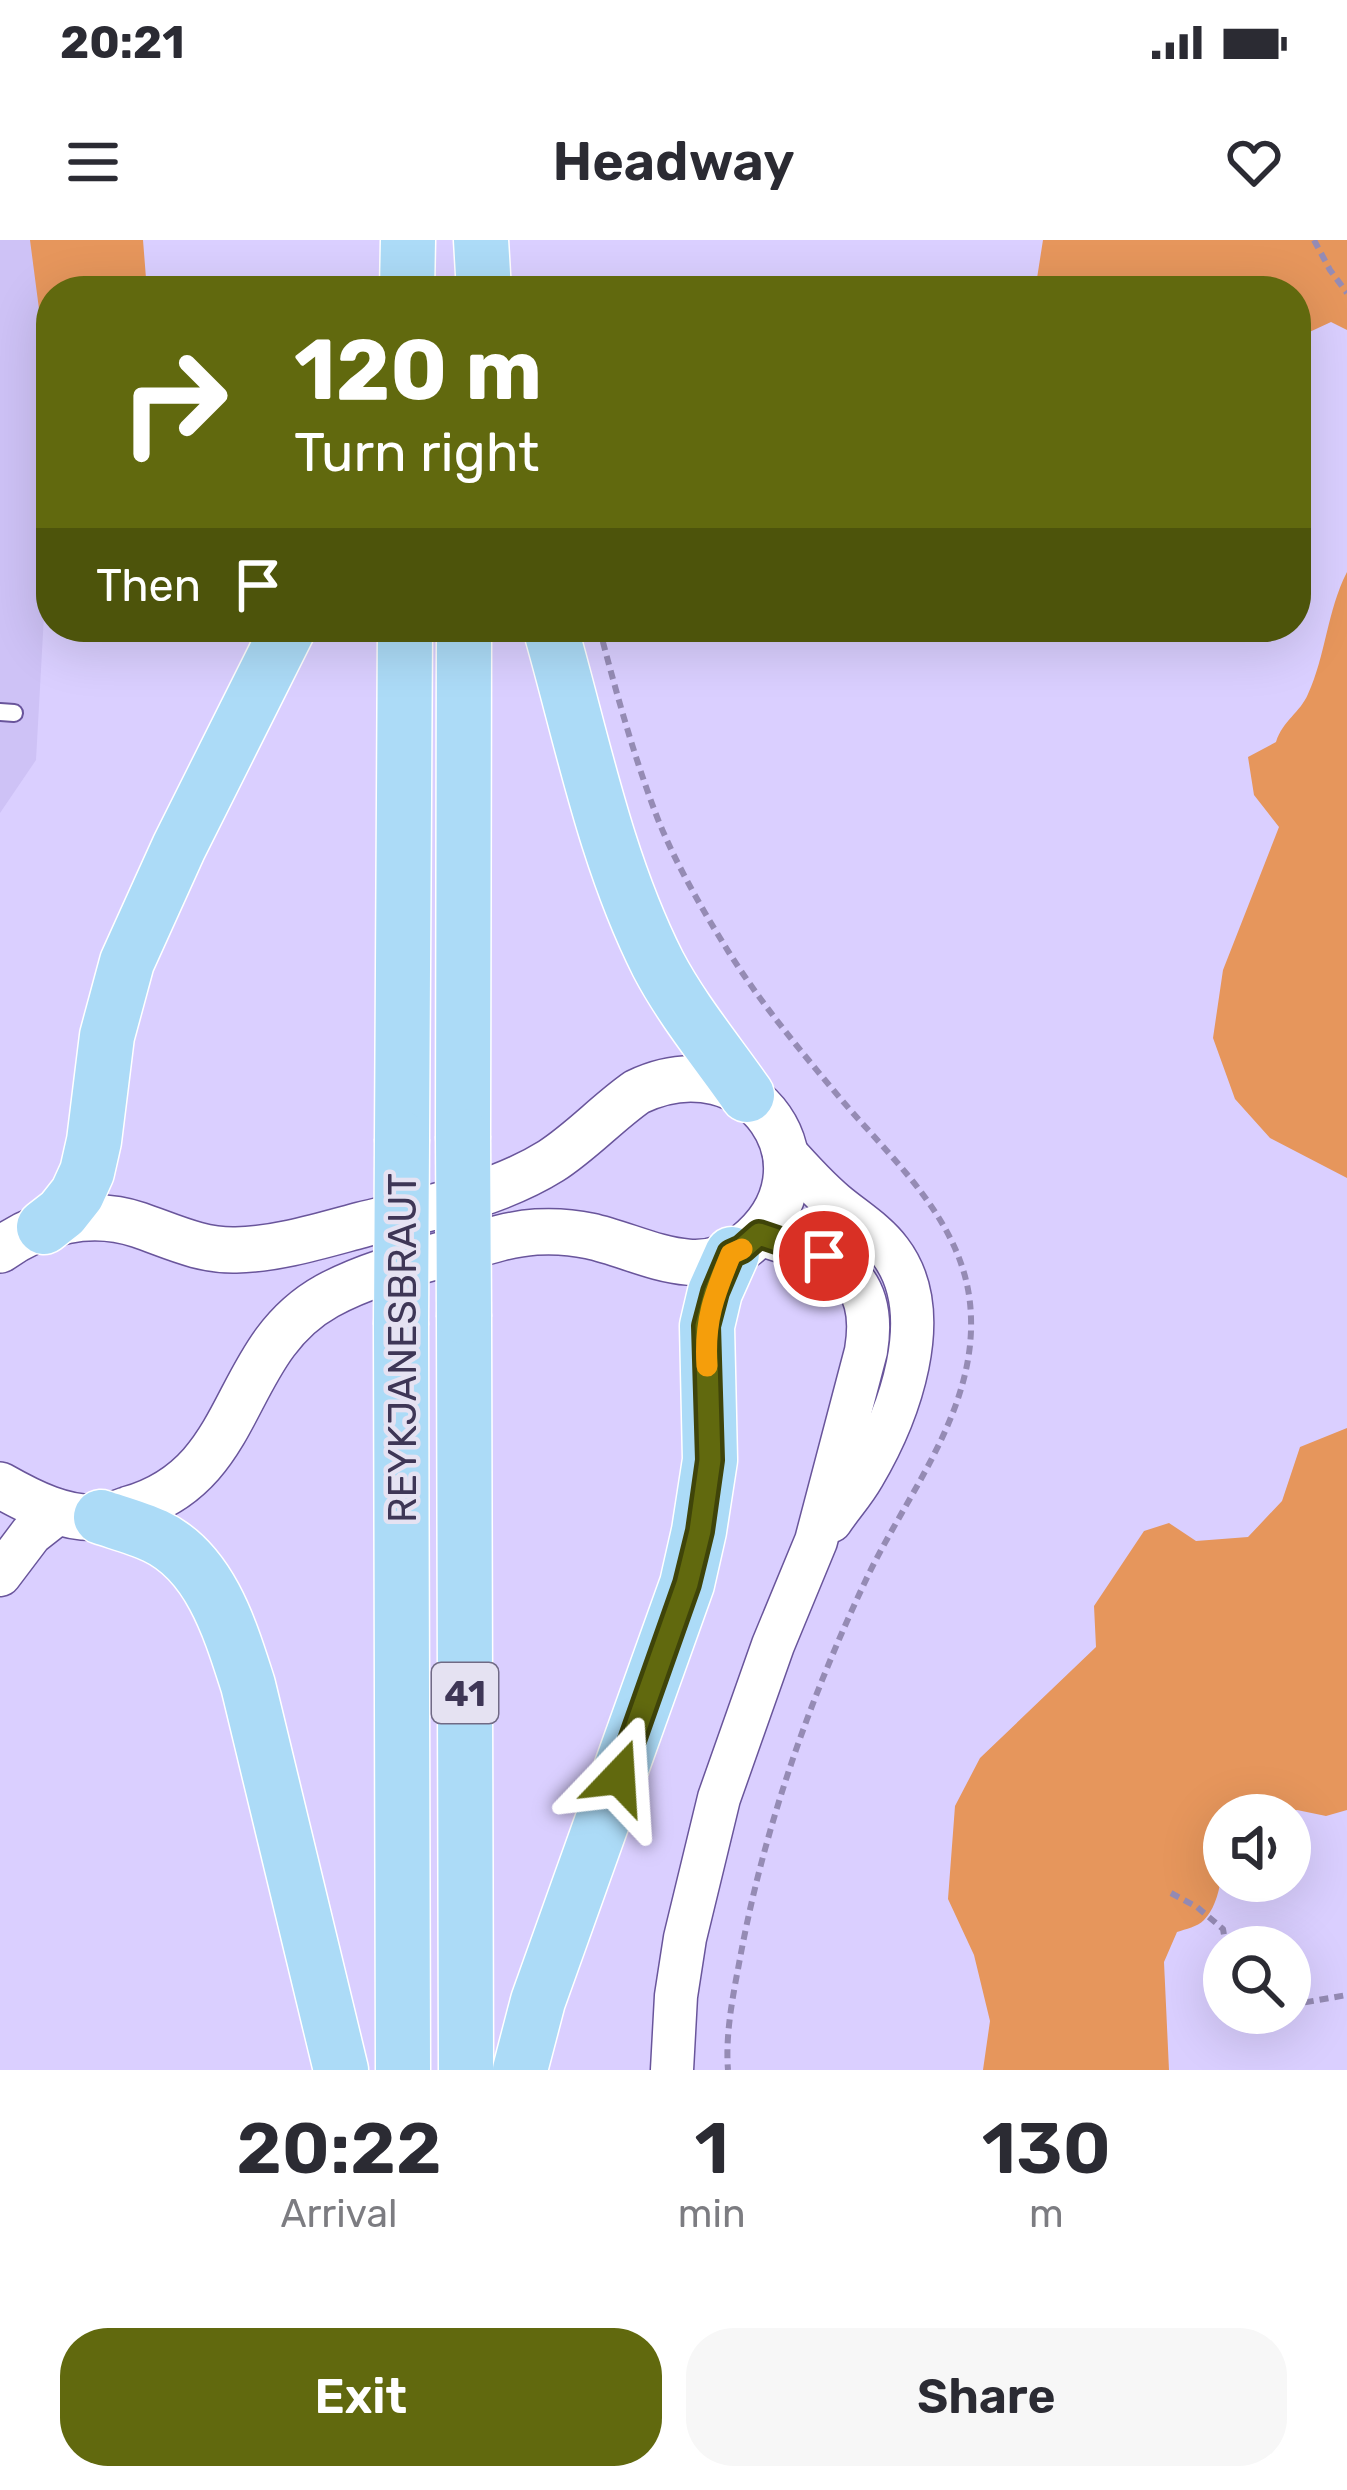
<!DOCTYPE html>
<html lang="en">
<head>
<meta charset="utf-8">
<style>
	body { margin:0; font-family:Rubik,sans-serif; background:#f7f7f7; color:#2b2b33; height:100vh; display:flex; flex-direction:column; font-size:45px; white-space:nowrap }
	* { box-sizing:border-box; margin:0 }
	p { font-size:39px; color:#7c7c81 }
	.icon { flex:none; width:66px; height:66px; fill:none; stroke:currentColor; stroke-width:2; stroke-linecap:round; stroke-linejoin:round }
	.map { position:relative; height:1830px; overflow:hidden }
	.panel { display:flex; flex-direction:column; background:#fff; flex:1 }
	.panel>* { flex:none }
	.hud { position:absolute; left:36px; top:36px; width:1275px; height:366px; border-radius:48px; box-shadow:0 12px 48px #0002; background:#61690e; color:#fff; overflow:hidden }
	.tools { position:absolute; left:1203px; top:1554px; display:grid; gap:24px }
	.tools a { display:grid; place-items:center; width:108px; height:108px; border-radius:50%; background:#fff; box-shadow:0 12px 48px #0002; font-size:60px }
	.pin { position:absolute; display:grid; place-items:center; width:102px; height:102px; color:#fff; margin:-51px; border:6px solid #fff; border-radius:50%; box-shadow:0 3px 12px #0007 }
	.me { position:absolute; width:132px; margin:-66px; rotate:20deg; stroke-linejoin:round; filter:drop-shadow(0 0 9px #0008) }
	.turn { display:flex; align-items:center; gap:42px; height:252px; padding:0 60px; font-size:54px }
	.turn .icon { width:156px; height:156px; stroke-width:2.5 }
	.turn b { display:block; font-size:84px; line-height:102px }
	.then { display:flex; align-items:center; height:114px; padding:0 60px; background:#0003; gap:24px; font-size:45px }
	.eta { display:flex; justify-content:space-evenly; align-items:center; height:204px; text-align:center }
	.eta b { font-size:72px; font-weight:600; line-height:84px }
	.primary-button { display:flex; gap:24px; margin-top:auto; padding:24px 60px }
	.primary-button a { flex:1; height:138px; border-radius:48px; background:#61690e; color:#fff; font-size:48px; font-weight:600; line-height:138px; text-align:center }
	.primary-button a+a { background:#f7f7f7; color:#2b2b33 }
	.status { display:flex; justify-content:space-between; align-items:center; height:84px; padding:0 60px; background:#fff; direction:ltr }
	.status svg { height:33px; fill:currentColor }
	header { display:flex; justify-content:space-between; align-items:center; height:156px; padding:0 60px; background:#fff; font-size:54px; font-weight:600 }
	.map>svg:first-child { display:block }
	.built { fill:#cec2f6 }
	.green { fill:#e6965c }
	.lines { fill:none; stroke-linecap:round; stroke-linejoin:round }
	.service-casing { stroke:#69559b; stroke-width:20 }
	.tertiary-casing { stroke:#69559b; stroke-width:45 }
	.secondary-casing { stroke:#69559b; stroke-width:48 }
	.trunk-casing { stroke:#fff; stroke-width:57 }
	.path { stroke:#958bb4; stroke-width:6; stroke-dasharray:9 6; stroke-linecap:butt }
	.service { stroke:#fff; stroke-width:16 }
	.tertiary { stroke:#fff; stroke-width:42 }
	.secondary { stroke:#fff; stroke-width:45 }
	.trunk { stroke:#acdbf7; stroke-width:54 }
	.trunk-bridge-casing { stroke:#fff; stroke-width:57; stroke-linecap:butt }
	.trunk-bridge { stroke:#acdbf7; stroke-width:54 }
	.route-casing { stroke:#3f4409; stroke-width:30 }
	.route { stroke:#61690e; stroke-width:21 }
	.slow { stroke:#f59e0b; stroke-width:21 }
	.labels { text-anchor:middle; stroke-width:9; stroke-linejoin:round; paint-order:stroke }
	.shield { fill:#e5e2f2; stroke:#706a85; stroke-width:3 }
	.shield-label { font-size:36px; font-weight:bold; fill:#3e3656 }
	.street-label { font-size:39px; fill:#3e3656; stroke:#e5e2f2 }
</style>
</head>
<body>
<div class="status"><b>20:21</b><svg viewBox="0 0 49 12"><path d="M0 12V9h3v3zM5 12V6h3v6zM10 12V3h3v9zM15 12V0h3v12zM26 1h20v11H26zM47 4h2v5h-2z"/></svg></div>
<header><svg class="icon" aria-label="menu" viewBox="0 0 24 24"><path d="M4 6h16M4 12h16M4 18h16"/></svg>Headway<svg class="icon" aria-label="heart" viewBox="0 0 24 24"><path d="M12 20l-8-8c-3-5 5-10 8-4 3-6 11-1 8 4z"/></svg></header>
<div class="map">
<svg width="1347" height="1830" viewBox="0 0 1347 1830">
	<rect width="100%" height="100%" fill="#dacfff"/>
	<path class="built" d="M0,0H65L51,51V249L36,520L0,573Z"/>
	<g class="green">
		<path d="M30,0H143L147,51H51V103L39,69Z"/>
		<path d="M1043,0H1347V90L1331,82L1303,95L1296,105V51H1035Z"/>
		<path d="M1347,332V938L1270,898L1235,859L1213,798L1223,730L1279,587L1254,555L1248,517L1276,502C1283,480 1300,473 1308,454C1326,415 1327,371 1347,332Z"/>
		<path d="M1347,1188V1570L1326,1576L1297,1570L1272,1575H1224C1224,1604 1226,1658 1204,1680C1197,1687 1186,1689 1177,1692L1164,1722L1169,1830H983L990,1781L974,1715L948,1659L955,1566L980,1518L1096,1407L1094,1366L1144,1291L1169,1283L1196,1301L1248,1297L1282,1261L1300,1207Z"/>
	</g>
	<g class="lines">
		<g class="service-casing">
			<path id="service" d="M0,472L14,473"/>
		</g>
		<g class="tertiary-casing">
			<g id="tertiary">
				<path d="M784,911C800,929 816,947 835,963C854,979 876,992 890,1011C938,1074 898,1177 863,1236C854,1252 841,1266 831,1281"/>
				<path d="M0,1335L31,1294L59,1272"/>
				<path d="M672,1830L676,1756L685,1698L719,1558L773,1405L816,1301L866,1111C880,1027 825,1016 759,994"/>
			</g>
		</g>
		<g class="secondary-casing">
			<path id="secondary" d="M0,1010C40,981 91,969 139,985C171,996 201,1011 236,1010C278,1009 320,996 361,985C425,969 495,956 551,921C582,901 607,873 637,852C752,797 842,929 746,1005C697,1044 641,1007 590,996C572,992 554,991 536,992C508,994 482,1003 456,1011C413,1023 367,1034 327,1056C228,1111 249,1235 129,1269C121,1272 111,1276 103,1277C66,1281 30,1262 0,1245"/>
		</g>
		<g class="trunk-casing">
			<g id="trunk">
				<path d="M481,0L484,51"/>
				<path d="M407,51L408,0"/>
				<path d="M550,387C582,499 605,619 658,724C682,770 717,812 747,855"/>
				<path d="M463,896L464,387"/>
				<path d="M402,899L405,387"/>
				<path d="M44,987L62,973L77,954L87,932L94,901L107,796L127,722L179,607L289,387"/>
				<path d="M464,1077L466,1830"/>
				<path d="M401,1085L403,1830"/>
				<path d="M101,1277C119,1283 138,1288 155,1296C211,1322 231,1392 248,1445L341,1830"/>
				<path d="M520,1830L538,1761L687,1344L699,1291L710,1220L707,1086L715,1052L732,1014"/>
			</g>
		</g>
		<g class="path">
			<path d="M1314,0L1330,30L1347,53"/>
			<path d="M599,387C615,448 632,510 654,569C670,613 700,666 725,706C758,760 799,809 840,858C895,923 969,986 971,1078C974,1176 903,1259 864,1344C809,1461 765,1586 741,1713C734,1751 725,1791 728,1830"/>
			<path d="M1171,1653L1197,1667L1223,1689L1226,1707"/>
			<path d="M1290,1765L1347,1755"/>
		</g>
		<use href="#service" class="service"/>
		<use href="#tertiary" class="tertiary"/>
		<use href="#secondary" class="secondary"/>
		<use href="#trunk" class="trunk"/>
		<g class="trunk-bridge-casing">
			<g id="trunk-bridge">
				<path d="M463,896L464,1077"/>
				<path d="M401,1085L402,899"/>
			</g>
		</g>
		<use href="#trunk-bridge" class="trunk-bridge"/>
	</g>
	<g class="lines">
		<g class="route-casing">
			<path id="route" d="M619,1537L687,1344L700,1291L710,1220L706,1086L715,1052L731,1014L742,1009L759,994L824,1016"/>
		</g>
		<use href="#route" class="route"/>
		<path class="slow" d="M707,1126C704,1081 714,1055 731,1014L742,1009"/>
	</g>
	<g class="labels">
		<rect class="shield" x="432" y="1423" width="66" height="60" rx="9"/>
		<g class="shield-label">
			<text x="465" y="1466">41</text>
		</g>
		<g class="street-label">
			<text transform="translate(402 1108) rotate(-90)" y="14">REYKJANESBRAUT</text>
		</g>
	</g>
</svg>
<div class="tools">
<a><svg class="icon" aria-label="sound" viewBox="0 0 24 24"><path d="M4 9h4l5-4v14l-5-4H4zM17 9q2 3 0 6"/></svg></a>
<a><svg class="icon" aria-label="search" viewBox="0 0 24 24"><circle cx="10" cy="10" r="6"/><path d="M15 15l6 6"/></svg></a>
</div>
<div class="pin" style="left:824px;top:1016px;background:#d93025"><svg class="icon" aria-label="arrive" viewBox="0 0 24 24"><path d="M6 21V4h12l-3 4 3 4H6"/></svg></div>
<svg class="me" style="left:619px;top:1537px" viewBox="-20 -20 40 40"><path d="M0-17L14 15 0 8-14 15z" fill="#61690e" stroke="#fff" stroke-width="4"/></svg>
<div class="hud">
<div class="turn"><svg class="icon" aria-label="right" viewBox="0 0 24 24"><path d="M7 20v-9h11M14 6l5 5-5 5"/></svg><div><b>120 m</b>Turn right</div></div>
<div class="then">Then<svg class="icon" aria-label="arrive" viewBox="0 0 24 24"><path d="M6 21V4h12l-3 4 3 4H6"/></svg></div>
</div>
</div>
<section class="panel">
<div class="eta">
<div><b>20:22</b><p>Arrival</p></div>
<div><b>1</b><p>min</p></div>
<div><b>130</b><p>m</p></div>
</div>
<div class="primary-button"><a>Exit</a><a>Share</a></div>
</section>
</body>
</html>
